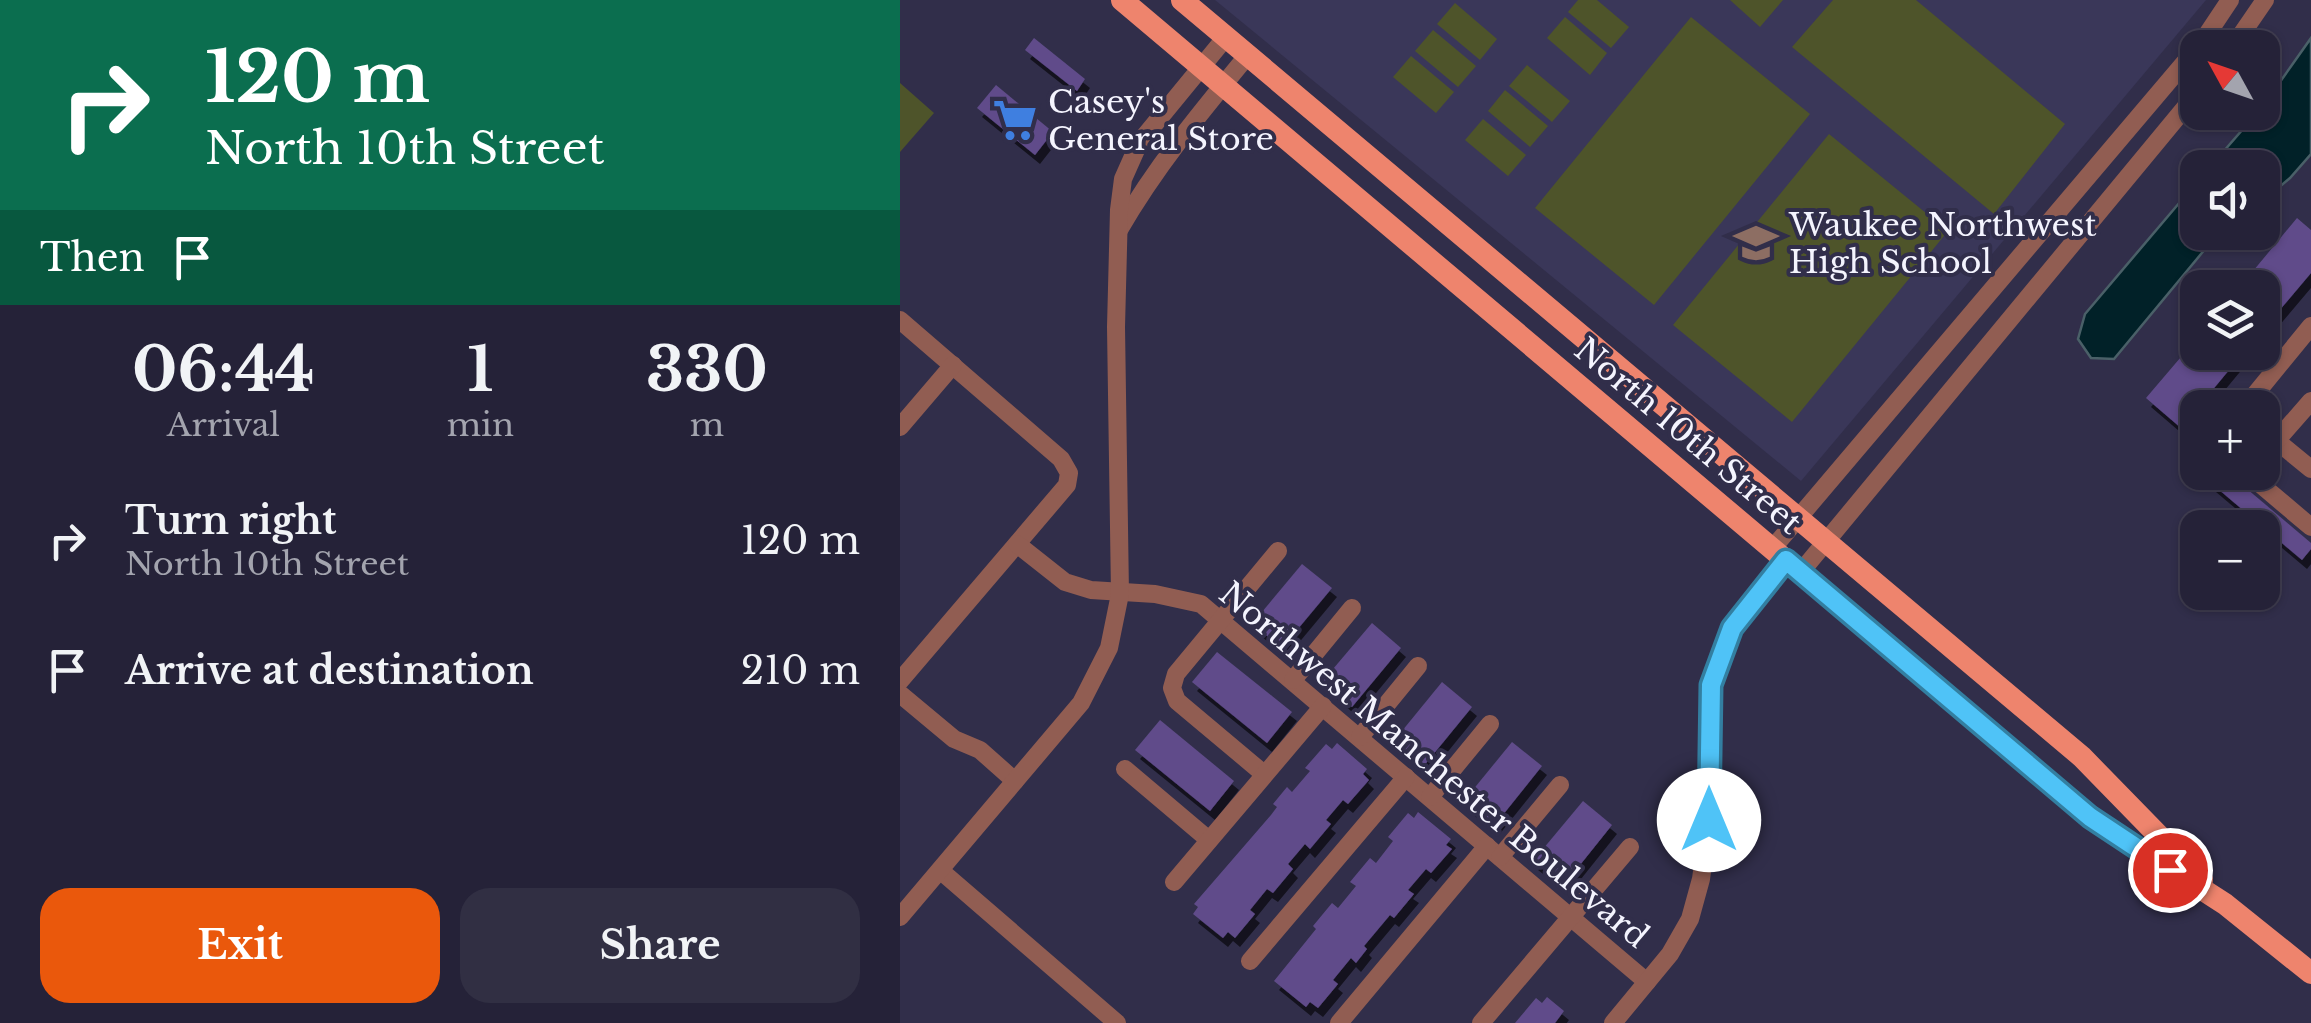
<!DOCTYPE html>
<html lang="en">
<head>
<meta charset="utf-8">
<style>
	body { margin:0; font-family:"Libre Baskerville",serif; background:#312f43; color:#f1f3f6; height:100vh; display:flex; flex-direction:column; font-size:38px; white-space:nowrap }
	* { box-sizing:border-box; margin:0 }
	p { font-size:32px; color:#a3a4ae }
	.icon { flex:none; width:55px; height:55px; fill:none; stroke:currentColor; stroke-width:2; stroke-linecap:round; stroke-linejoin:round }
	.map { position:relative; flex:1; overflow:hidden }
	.drawer { display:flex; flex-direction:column; background:#252238; width:900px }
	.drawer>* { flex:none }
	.banner { background:#0b6e4f; color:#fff; overflow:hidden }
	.needle { width:65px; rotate:310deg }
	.fabs { position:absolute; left:1280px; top:30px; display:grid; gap:20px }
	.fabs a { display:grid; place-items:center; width:100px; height:100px; border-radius:20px; background:#252238; box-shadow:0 2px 8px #0004,0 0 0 2px #423f53; font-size:50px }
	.pin { position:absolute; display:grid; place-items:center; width:85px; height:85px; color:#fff; margin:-42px; border:5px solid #fff; border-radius:50%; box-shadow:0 2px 10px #0007 }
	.me { position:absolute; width:110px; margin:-55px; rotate:0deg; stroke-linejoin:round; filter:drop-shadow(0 0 8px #0008) }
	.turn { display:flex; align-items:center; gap:35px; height:210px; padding:0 40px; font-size:45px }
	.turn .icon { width:130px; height:130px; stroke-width:2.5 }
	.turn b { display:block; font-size:70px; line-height:85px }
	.then { display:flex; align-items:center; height:95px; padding:0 40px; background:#0003; gap:20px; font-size:38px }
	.eta { display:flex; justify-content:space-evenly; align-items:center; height:170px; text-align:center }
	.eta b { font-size:60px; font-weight:700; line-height:70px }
	.button { display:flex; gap:20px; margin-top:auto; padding:20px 40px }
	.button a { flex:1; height:115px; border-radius:30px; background:#ea580c; color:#fff; font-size:40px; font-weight:700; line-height:115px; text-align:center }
	.button a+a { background:#312f43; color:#f1f3f6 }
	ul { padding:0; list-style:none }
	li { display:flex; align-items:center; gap:30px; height:130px; padding:0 40px }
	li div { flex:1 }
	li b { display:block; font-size:38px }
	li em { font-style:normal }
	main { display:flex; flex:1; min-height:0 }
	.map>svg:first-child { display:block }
	.built { fill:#3a3759 }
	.green { fill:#4e542a }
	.water { fill:#012128; stroke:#4a6068; stroke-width:2.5 }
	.building { fill:#604c8a; filter:url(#shadow) }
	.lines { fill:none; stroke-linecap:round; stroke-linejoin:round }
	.minor { stroke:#915d52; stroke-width:18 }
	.major { stroke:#ee846d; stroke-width:22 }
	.route-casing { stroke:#337fa1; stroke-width:25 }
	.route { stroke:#4fc3f7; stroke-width:18 }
	.labels { text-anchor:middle; stroke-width:8; stroke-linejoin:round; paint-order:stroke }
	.poi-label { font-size:32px; fill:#f4f4fe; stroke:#312e4a; text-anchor:start }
	.street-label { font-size:32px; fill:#f4f4fe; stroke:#312e4a }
</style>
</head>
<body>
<main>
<section class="drawer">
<div class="banner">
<div class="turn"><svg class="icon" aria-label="right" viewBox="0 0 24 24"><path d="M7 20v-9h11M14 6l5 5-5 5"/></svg><div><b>120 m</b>North 10th Street</div></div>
<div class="then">Then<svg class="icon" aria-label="arrive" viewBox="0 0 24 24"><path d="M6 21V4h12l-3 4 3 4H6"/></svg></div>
</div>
<div class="eta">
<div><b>06:44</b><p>Arrival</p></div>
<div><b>1</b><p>min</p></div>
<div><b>330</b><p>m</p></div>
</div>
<ul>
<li><svg class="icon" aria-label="right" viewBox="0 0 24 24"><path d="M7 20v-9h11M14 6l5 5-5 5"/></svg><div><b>Turn right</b><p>North 10th Street</p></div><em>120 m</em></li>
<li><svg class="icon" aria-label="arrive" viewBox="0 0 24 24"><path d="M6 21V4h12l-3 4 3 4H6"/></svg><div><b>Arrive at destination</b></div><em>210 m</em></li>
</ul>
<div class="button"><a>Exit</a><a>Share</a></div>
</section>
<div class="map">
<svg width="1411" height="1023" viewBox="0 0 1411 1023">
	<defs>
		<filter id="shadow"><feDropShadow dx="5" dy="9" stdDeviation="0" flood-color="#0009"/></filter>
	</defs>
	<rect width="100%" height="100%" fill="#312e4a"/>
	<path class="built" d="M315,0H1306L901,481Z"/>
	<g class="green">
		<path d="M678,0H697L729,27L711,48L668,12Z"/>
		<path d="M830,0H883L860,27Z"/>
		<path d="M933,0H1016L1165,124L1094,214L892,47Z"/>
		<path d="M555,3L597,39L580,60L537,24Z"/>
		<path d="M665,17L707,53L690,75L647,38Z"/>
		<path d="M791,17L910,114L754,305L635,208Z"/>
		<path d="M533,30L576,66L558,87L515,51Z"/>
		<path d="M511,56L554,92L536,113L493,77Z"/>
		<path d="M627,65L670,101L652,122L609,86Z"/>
		<path d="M0,83L34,113L0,152Z"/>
		<path d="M605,90L648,126L630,147L588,111Z"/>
		<path d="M583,119L626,155L608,176L565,140Z"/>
		<path d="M929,134L1048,231L892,422L773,325Z"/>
	</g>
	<g class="water">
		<path d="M1411,38V154L1390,178L1363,201L1362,168L1310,167L1357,113L1362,112L1363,106Z"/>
		<path d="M1297,182L1298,232L1325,233L1306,248L1214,359L1191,358L1178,339L1185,314Z"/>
	</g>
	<g class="building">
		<path d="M134,38L185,79L177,91L125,50Z"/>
		<path d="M96,85L153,132L135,155L77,108Z"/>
		<path d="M1397,218L1411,230V273L1362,331V288H1339Z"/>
		<path d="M1298,337V352H1344L1281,428L1246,398Z"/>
		<path d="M1298,472H1327L1411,543V549L1402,560Z"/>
		<path d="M402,564L432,588L382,648L352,624Z"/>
		<path d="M472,623L501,648L452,707L422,682Z"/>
		<path d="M317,652L392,712L367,743L292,682Z"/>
		<path d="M542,682L572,707L523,767L493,742Z"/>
		<path d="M260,720L334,781L310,811L235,750Z"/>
		<path d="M612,742L642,766L594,826L563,802Z"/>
		<path d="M437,743L467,769L463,774L469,780L448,804L443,800L426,820L431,824L410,849L405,844L388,864L393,869L373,893L367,889L350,910L355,914L335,938L328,932L323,938L293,914L298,907L294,904L371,815L377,807L373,804L387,787L392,792L410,771L405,768L426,744L432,749Z"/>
		<path d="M683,801L712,825L664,885L633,861Z"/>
		<path d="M518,812L551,839L546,845L552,849L531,873L526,869L508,890L514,894L494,918L490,915L464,946L467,949L456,963L451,958L433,980L438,984L418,1008L410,1002L406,1007L374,981L416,929L413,926L432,903L438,908L456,886L450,882L470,858L476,863L493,841L488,837L508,813L514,818Z"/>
		<path d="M647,997L664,1011L655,1023H615L636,998L642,1003Z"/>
	</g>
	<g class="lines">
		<g class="minor">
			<path d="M1332,48L1365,0"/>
			<path d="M219,230C256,166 301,112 348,55"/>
			<path d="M0,320L161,459L169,473L167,485L0,681"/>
			<path d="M1344,408L1411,326"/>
			<path d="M0,427L53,365"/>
			<path d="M1362,429L1411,469"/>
			<path d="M1362,457L1411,401"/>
			<path d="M1346,472L1411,527"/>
			<path d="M117,544L165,582L191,590L255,594L301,604L747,982"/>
			<path d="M872,549L1302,42L1330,0"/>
			<path d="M900,573L1298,92"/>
			<path d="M393,680L452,608"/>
			<path d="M0,694L54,739L80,750L115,781"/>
			<path d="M460,737L518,666"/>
			<path d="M225,769L309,840"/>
			<path d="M364,774L277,701L272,688L276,674L378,551"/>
			<path d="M530,797L590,724"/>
			<path d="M600,857L660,785"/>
			<path d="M41,871L217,1023"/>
			<path d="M274,882L423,706"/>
			<path d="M0,917L181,703L209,648L220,594L216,327L219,210L223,179L239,143L326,37"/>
			<path d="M350,961L506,777"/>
			<path d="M439,1023L587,846"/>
			<path d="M581,1023L730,847"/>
			<path d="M713,1023L770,954L790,919L801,879L809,820L811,685L832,627L886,560"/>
		</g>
		<g class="major">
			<path d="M222,0L1190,817L1325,904L1411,973"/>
			<path d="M282,0L1182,757L1302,880"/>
		</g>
	</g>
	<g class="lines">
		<g class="route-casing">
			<path id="route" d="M809,820L811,685L832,628L886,560L1190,817L1270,870"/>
		</g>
		<use href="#route" class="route"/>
	</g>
	<defs>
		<g id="supermarket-bare" transform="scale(3.45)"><path d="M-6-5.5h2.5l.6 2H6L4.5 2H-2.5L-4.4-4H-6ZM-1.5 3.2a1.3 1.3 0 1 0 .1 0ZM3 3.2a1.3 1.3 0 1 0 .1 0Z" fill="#3f7fe0" stroke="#312e4a" stroke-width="2.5" paint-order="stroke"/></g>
		<g id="school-bare" transform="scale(3.45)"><path d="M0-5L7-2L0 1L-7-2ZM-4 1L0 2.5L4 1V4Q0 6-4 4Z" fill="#8d6e63" stroke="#312e4a" stroke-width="2.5" paint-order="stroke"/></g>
	</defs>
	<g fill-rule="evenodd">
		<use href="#supermarket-bare" x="115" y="120"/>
		<use href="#school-bare" x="856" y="243"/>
	</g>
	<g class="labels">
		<g class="poi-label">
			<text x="148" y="113">Casey's<tspan x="148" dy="37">General Store</tspan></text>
			<text x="889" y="236">Waukee Northwest<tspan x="889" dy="37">High School</tspan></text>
		</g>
		<g class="street-label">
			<text transform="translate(788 436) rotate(40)" y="11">North 10th Street</text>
			<text transform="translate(534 765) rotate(40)" y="11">Northwest Manchester Boulevard</text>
		</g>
	</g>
</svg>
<div class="fabs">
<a><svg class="needle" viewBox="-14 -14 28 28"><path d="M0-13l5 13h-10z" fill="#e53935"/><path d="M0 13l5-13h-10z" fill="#a3a4ae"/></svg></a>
<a><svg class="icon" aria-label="sound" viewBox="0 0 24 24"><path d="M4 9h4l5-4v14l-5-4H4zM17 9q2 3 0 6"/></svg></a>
<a><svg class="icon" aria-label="layers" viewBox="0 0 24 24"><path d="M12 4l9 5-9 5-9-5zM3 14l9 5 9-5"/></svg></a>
<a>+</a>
<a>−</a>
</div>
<div class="pin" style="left:1270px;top:870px;background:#d93025"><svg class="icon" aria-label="arrive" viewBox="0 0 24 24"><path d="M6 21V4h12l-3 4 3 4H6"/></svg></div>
<svg class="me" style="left:809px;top:820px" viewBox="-20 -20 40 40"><circle r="19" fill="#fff"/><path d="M0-13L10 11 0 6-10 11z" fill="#4fc3f7"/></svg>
</div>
</main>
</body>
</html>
